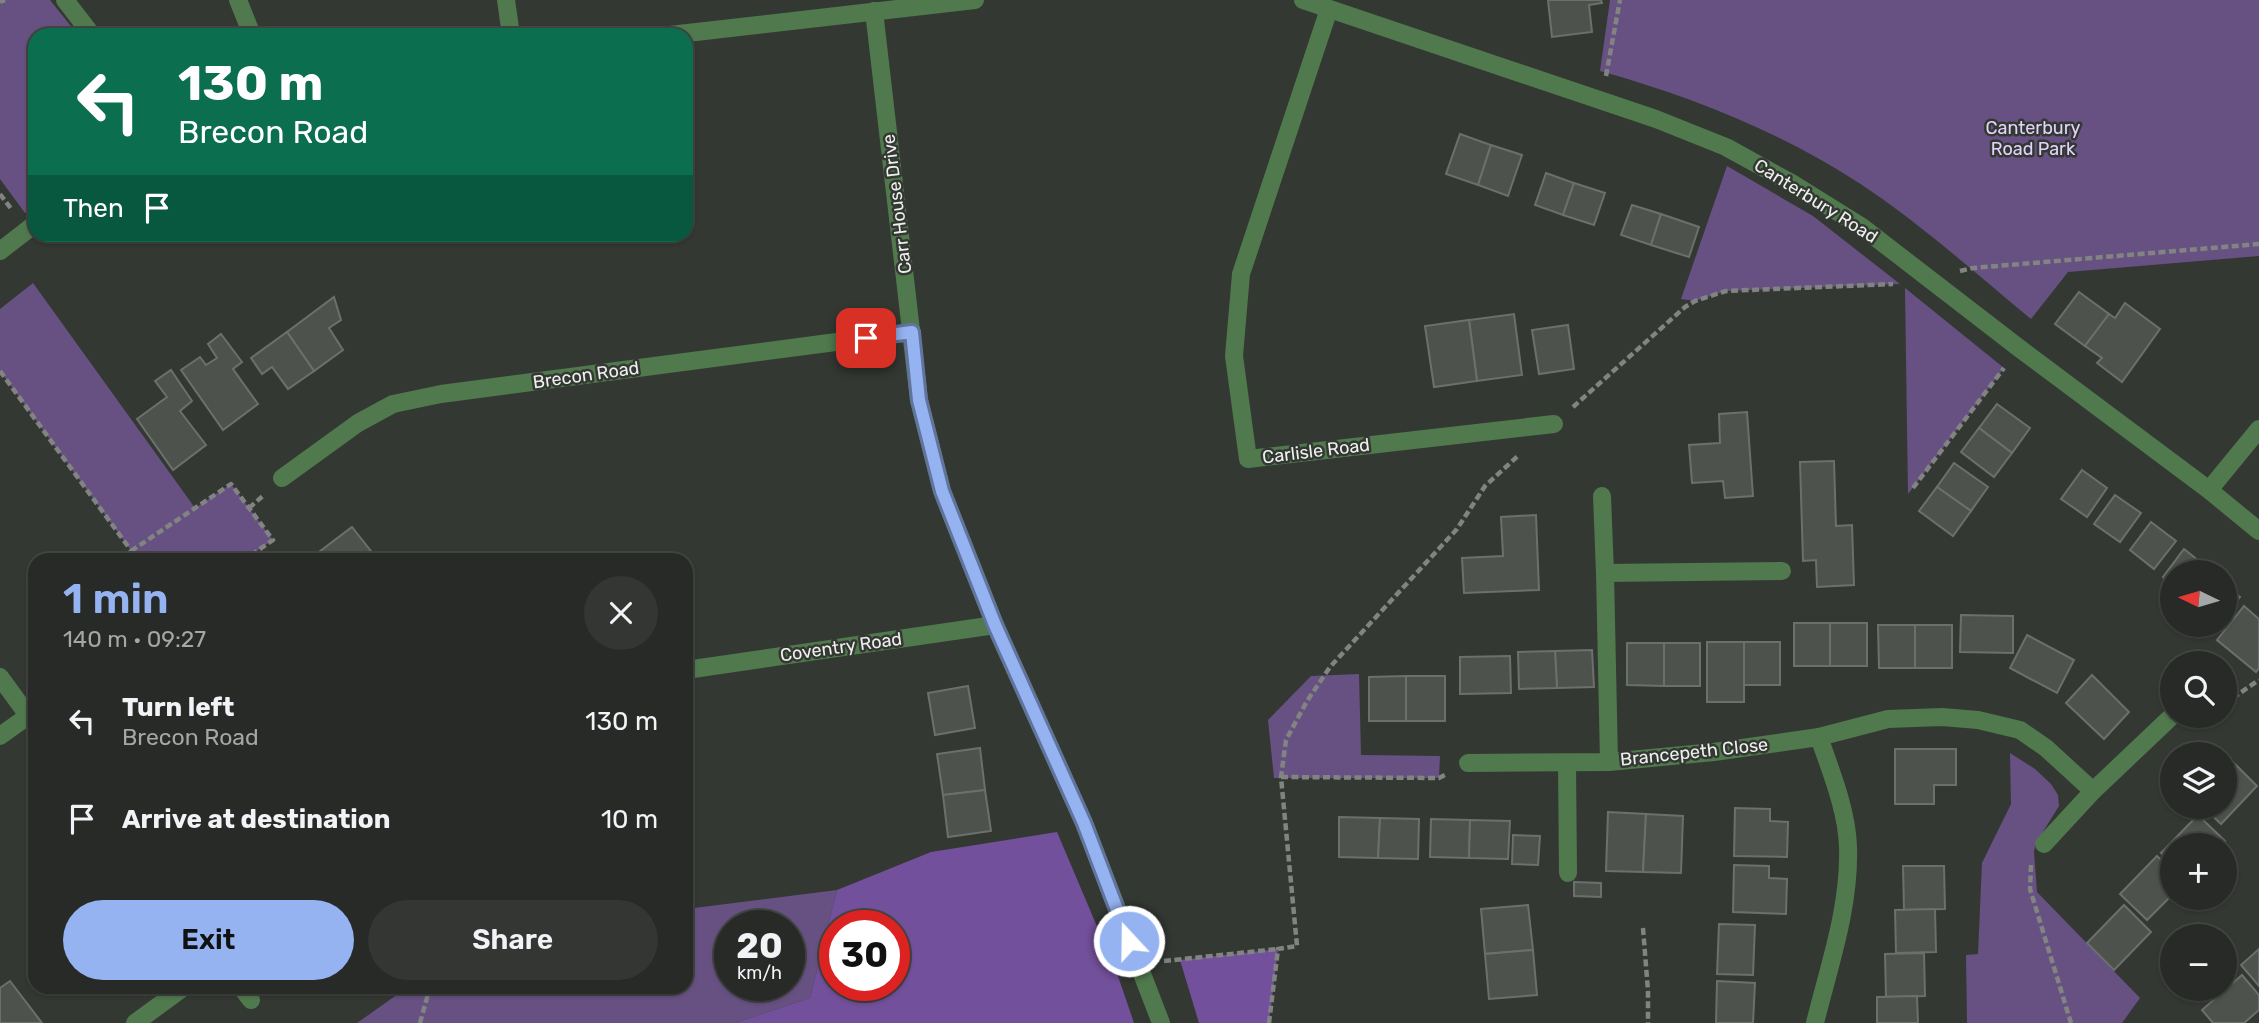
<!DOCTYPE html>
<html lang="en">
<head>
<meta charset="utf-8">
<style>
	body { margin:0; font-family:Rubik,sans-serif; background:#333632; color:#f1f3f6; height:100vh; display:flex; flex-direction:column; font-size:26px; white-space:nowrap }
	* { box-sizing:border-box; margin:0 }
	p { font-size:23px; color:#a4a7a7 }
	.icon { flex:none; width:38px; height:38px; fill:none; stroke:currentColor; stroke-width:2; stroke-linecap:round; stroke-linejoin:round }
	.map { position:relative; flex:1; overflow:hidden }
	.details { position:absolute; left:28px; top:553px; width:665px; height:441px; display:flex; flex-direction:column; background:#272a26; border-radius:21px; box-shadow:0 2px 5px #0004,0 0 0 2px #434643 }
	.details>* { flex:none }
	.guide { position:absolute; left:28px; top:28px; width:665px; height:214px; border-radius:21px; box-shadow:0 2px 5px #0004,0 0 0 2px #434643; background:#0b6e4f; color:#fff; overflow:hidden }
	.needle { width:46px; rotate:275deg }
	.fabs { position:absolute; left:2160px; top:560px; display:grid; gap:14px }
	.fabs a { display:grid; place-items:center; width:77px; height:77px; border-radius:50%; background:#272a26; box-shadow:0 2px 5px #0004,0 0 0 2px #434643; font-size:35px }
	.speed { position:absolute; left:714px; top:910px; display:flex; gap:14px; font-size:35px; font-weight:700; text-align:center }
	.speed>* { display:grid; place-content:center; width:91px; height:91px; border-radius:50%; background:#272a26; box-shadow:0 2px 5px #0004,0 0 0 2px #434643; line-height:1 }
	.speed small { font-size:18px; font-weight:400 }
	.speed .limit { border:10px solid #d22; background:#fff; color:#111 }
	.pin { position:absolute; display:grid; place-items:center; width:60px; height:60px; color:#fff; margin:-30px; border-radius:14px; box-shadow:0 4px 10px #0006 }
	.me { position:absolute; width:77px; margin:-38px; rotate:339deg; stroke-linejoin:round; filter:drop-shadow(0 0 5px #0008) }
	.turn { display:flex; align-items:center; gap:24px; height:147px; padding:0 35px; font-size:32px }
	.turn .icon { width:91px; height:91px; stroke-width:2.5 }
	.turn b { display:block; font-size:49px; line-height:60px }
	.then { display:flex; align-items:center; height:66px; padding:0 35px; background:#0003; gap:14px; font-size:26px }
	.round { display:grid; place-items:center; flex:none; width:74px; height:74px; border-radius:37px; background:#333632 }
	.summary { display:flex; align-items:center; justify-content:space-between; height:119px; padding:0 35px }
	h1 { font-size:42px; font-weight:600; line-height:52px; color:#95b2f1 }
	.primary-button { display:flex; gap:14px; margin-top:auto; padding:14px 35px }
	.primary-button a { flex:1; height:80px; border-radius:42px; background:#95b2f1; color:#111; font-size:28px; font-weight:600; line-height:80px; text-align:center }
	.primary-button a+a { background:#333632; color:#f1f3f6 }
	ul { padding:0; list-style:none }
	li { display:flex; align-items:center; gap:21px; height:98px; padding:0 35px }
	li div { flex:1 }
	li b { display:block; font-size:26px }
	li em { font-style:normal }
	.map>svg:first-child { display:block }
	.green { fill:#675183; fill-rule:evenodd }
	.forest { fill:#73509b; fill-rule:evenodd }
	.building { fill:#4e524d; stroke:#6c706c; stroke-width:2 }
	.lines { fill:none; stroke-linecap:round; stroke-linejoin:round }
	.path { stroke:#818480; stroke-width:4.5; stroke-dasharray:7 3.5; stroke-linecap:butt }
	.service { stroke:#50794d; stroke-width:18 }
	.minor { stroke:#50794d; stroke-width:18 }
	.route-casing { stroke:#61749d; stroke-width:18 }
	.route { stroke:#95b2f1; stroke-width:12 }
	.labels { text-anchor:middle; stroke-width:5; stroke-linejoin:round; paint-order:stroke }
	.park-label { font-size:18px; fill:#e4d2fd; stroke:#343833 }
	.street-label { font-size:18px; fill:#eef0ee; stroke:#343833 }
</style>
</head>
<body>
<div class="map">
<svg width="2259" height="1023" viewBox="0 0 2259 1023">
	<rect width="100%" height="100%" fill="#343833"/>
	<g class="green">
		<path d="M0,0H50L78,35H35V205L25,213L0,179Z"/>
		<path d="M1610,0H2259V256L2068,272L2031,319C1975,273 1920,223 1859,183C1781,132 1690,96 1600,71Z"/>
		<path d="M1727,166L1813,216L1900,284L1726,291L1695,301L1681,299Z"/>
		<path d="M33,283L195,508L231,484L273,540L244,560H138L0,371V309Z"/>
		<path d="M1905,288L2004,368L1908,494Z"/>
		<path d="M1359,674L1361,755L1440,756L1439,778H1274L1268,720L1311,676Z"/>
		<path d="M2010,753L2035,769L2051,784L2058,795L2059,806L2036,843L2034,852L2037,892L2140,998L2122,1023H1967L1966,955L1978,954L1982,863L2011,804Z"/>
		<path d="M837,890L810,998L735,1023H357L408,987H686V909ZM730,926H789V985H730Z"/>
	</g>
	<g class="forest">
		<path d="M1057,832L1118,976L1134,1023H735L810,998L837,890L931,852ZM835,926H894V985H835Z"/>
		<path d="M1278,949L1269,1023H1199L1180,960Z"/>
	</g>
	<g class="building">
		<path d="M1548,0H1601L1602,3L1589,5L1592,32L1552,37Z"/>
		<path d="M1460,134L1491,145L1478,185L1446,174Z"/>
		<path d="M1491,145L1522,155L1508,196L1478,185Z"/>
		<path d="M1546,173L1574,183L1563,215L1535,205Z"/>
		<path d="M1574,183L1605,193L1594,225L1563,215Z"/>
		<path d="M1632,205L1661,214L1651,245L1621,235Z"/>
		<path d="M1661,214L1699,227L1689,257L1651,245Z"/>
		<path d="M2079,292L2109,314L2085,346L2055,324Z"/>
		<path d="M334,297L341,320L329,328L343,350L314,371L287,332Z"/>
		<path d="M2125,303L2160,329L2122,382L2097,363L2102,358L2085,346L2109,314L2115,318Z"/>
		<path d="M1514,314L1522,375L1477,381L1469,320Z"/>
		<path d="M1469,320L1477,381L1434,387L1425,326Z"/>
		<path d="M1568,325L1574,369L1539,374L1532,330Z"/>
		<path d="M287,332L314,371L288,389L272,367L262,374L251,358Z"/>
		<path d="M221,334L242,362L233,369L258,404L223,430L181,370L200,357L206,365L217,358L208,344Z"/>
		<path d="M171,370L192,401L180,411L206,445L173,470L137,419L167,397L155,381Z"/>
		<path d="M1997,404L2030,428L2012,453L1979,428Z"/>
		<path d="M1747,412L1753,496L1725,498L1723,481L1692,483L1689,445L1720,443L1719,414Z"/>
		<path d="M1979,428L2012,453L1994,477L1961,452Z"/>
		<path d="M1834,461L1836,526L1852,525L1854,585L1817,587L1816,560L1803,561L1800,462Z"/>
		<path d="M1954,463L1988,487L1971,511L1937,487Z"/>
		<path d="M2082,470L2107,488L2087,517L2061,499Z"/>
		<path d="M1937,487L1971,511L1953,536L1919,511Z"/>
		<path d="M2115,495L2141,513L2120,542L2094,524Z"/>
		<path d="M1536,515L1539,590L1464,593L1462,558L1503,556L1501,517Z"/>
		<path d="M2151,522L2176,541L2154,569L2130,550Z"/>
		<path d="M352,527L378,560H325L319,552Z"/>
		<path d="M2184,549L2209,569L2206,572H2172V584L2163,577Z"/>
		<path d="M2224,585L2240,597L2224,617Z"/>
		<path d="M2244,606L2259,619V668L2256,672L2217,640Z"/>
		<path d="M1961,615L2013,616V653L1960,652Z"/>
		<rect x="1794" y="623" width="36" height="43"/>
		<rect x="1830" y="623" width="37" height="43"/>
		<path d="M1878,625H1915V668H1879Z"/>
		<rect x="1915" y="625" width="37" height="43"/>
		<path d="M2027,635L2074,660L2057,693L2010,668Z"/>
		<rect x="1707" y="642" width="37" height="60"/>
		<rect x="1744" y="642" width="36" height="43"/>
		<path d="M1627,643H1664V686L1627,685Z"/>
		<rect x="1664" y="643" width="36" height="43"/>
		<path d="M1592,650L1594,687L1557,688L1555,651Z"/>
		<path d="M1555,651L1557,688L1519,689L1518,652Z"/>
		<path d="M1510,656L1511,693L1460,694V657Z"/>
		<path d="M2092,675L2129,712L2104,739L2066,703Z"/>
		<rect x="1406" y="676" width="39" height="45"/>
		<path d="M1406,676V721H1369V677Z"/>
		<path d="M968,686L975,728L935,735L928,693Z"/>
		<path d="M980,748L985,790L943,795L937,754Z"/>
		<path d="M1895,749H1956V785H1934V804H1895Z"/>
		<path d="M2230,759L2257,786L2221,824L2203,807H2224V766Z"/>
		<path d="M985,790L991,831L948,837L943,795Z"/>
		<path d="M1735,808L1770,809V821L1788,822L1787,857L1734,856Z"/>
		<path d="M1608,812L1646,814L1643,872L1606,871Z"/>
		<path d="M1646,814L1683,816L1681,873L1643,872Z"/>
		<path d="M2198,815L2225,841L2221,845H2172V863L2161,853Z"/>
		<path d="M1339,817L1380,818L1378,858L1339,857Z"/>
		<path d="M1380,818L1419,819L1418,859L1378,858Z"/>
		<path d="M1431,819L1470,820L1469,858L1430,857Z"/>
		<path d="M1470,820L1510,821L1508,859L1469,858Z"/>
		<path d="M1513,835L1540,836L1538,865L1512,864Z"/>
		<path d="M2157,856L2172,870V895L2147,920L2120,894Z"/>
		<path d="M1734,865L1769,866V878L1787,879L1786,914L1733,912Z"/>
		<path d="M1903,866H1944L1945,909L1904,910Z"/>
		<path d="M1574,882L1601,883V897L1574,896Z"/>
		<path d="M1528,905L1533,950L1485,954L1481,909Z"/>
		<path d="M2124,905L2151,932L2114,970L2087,943Z"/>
		<path d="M1935,909L1936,952L1896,953L1895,910Z"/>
		<path d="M1719,924L1755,925L1753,975L1717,974Z"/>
		<path d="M2259,949V986L2241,965Z"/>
		<path d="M1533,950L1537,995L1489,999L1485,954Z"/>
		<path d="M1924,953L1925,996L1886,997L1885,954Z"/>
		<path d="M2242,975L2259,995V1010L2244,1023H2213L2202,1010Z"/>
		<path d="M10,981L42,1023H0V988Z"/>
		<path d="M1717,981L1755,983L1753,1023H1716Z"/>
		<path d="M1917,996L1918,1023H1877V997Z"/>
	</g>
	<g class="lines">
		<g class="path">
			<path d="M0,2L5,0"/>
			<path d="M1606,76L1620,0"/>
			<path d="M0,194L12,210"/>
			<path d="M1960,271L1973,268L2259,244"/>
			<path d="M0,371L138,560"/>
			<path d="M1573,407L1685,307L1695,301L1726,291L1893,284"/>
			<path d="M1913,488L2004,368"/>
			<path d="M249,508L264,495"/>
			<path d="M131,551L231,484L273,540L244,560"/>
			<path d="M2224,704L2259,680"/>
			<path d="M1281,777L1439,778L1447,774"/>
			<path d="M2031,865L2030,889L2071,1023"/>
			<path d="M1643,928L1648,991V1023"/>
			<path d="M1164,961L1278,949"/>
			<path d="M420,1023L430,987"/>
			<path d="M1269,1023L1278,949L1297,946L1281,777L1286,740L1307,701L1330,667L1457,529L1485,486L1519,455"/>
		</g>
		<g class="service">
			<path d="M65,0L92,35"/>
			<path d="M1602,496L1605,573"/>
			<path d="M1609,762L1605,573L1782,571"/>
		</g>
		<g class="minor">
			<path d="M238,0L252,35"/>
			<path d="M506,0L511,35"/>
			<path d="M1303,0L1656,119L1726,147L1793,184L1862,227L2019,348L2209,490L2259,531"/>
			<path d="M1329,9L1241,274L1234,356L1248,459L1554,424"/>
			<path d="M874,11L919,400L942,491L995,625L1084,823L1161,1023"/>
			<path d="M670,35L975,0"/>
			<path d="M0,251L35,224"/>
			<path d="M282,478L358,423L393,404L441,394L912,332"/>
			<path d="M2209,490L2259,429"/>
			<path d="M686,670L995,625"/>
			<path d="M0,677L35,725"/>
			<path d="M0,736L28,716"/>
			<path d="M1468,763L1609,762L1714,752L1819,737L1888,719L1942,717L1978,720L2020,730L2046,748L2093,791"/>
			<path d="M1567,763L1568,873"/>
			<path d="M2044,844L2093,791L2172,716"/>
			<path d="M241,987L251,1000"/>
			<path d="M135,1023L184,987"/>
			<path d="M1815,1023C1829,966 1850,907 1848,847C1847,810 1831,772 1819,737"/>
		</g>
	</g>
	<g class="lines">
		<g class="route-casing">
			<path id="route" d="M866,338L912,332L919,400L942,491L995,625L1084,823L1129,941"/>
		</g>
		<use href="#route" class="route"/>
	</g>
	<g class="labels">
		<g class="park-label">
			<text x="2033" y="134">Canterbury<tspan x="2033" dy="21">Road Park</tspan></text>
		</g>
		<g class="street-label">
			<text transform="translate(1816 201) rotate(32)" y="6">Canterbury Road</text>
			<text transform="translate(897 204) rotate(-97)" y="6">Carr House Drive</text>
			<text transform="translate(586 375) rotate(-8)" y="6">Brecon Road</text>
			<text transform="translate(1316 451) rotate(-7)" y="6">Carlisle Road</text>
			<text transform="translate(841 647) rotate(-8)" y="6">Coventry Road</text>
			<text transform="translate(1694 752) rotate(-6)" y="6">Brancepeth Close</text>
		</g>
	</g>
</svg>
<div class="fabs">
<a><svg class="needle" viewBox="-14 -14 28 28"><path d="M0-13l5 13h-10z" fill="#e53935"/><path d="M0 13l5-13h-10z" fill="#a4a7a7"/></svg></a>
<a><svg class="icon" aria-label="search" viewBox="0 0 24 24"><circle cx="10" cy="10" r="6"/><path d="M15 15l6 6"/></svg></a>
<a><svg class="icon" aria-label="layers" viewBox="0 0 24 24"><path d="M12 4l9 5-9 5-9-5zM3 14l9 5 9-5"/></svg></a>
<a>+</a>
<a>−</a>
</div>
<div class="speed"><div>20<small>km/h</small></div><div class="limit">30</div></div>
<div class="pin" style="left:866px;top:338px;background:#d93025"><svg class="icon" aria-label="arrive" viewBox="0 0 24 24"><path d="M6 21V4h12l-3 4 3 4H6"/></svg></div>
<svg class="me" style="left:1129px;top:941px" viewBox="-20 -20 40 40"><circle r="17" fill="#95b2f1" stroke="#fff" stroke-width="3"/><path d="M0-11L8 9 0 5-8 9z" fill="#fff"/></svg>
<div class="guide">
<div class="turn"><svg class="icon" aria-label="left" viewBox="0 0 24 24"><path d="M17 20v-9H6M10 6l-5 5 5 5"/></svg><div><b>130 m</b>Brecon Road</div></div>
<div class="then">Then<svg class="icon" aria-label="arrive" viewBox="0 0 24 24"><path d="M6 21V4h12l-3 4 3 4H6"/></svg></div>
</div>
<section class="details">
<div class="summary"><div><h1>1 min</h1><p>140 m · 09:27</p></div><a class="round"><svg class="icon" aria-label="close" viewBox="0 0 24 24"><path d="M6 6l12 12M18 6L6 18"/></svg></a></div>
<ul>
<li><svg class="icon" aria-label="left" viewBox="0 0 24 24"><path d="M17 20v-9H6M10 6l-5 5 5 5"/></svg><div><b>Turn left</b><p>Brecon Road</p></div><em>130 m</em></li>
<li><svg class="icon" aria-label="arrive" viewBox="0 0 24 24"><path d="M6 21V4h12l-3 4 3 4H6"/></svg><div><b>Arrive at destination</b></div><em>10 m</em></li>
</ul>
<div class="primary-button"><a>Exit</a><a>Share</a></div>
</section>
</div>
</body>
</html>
